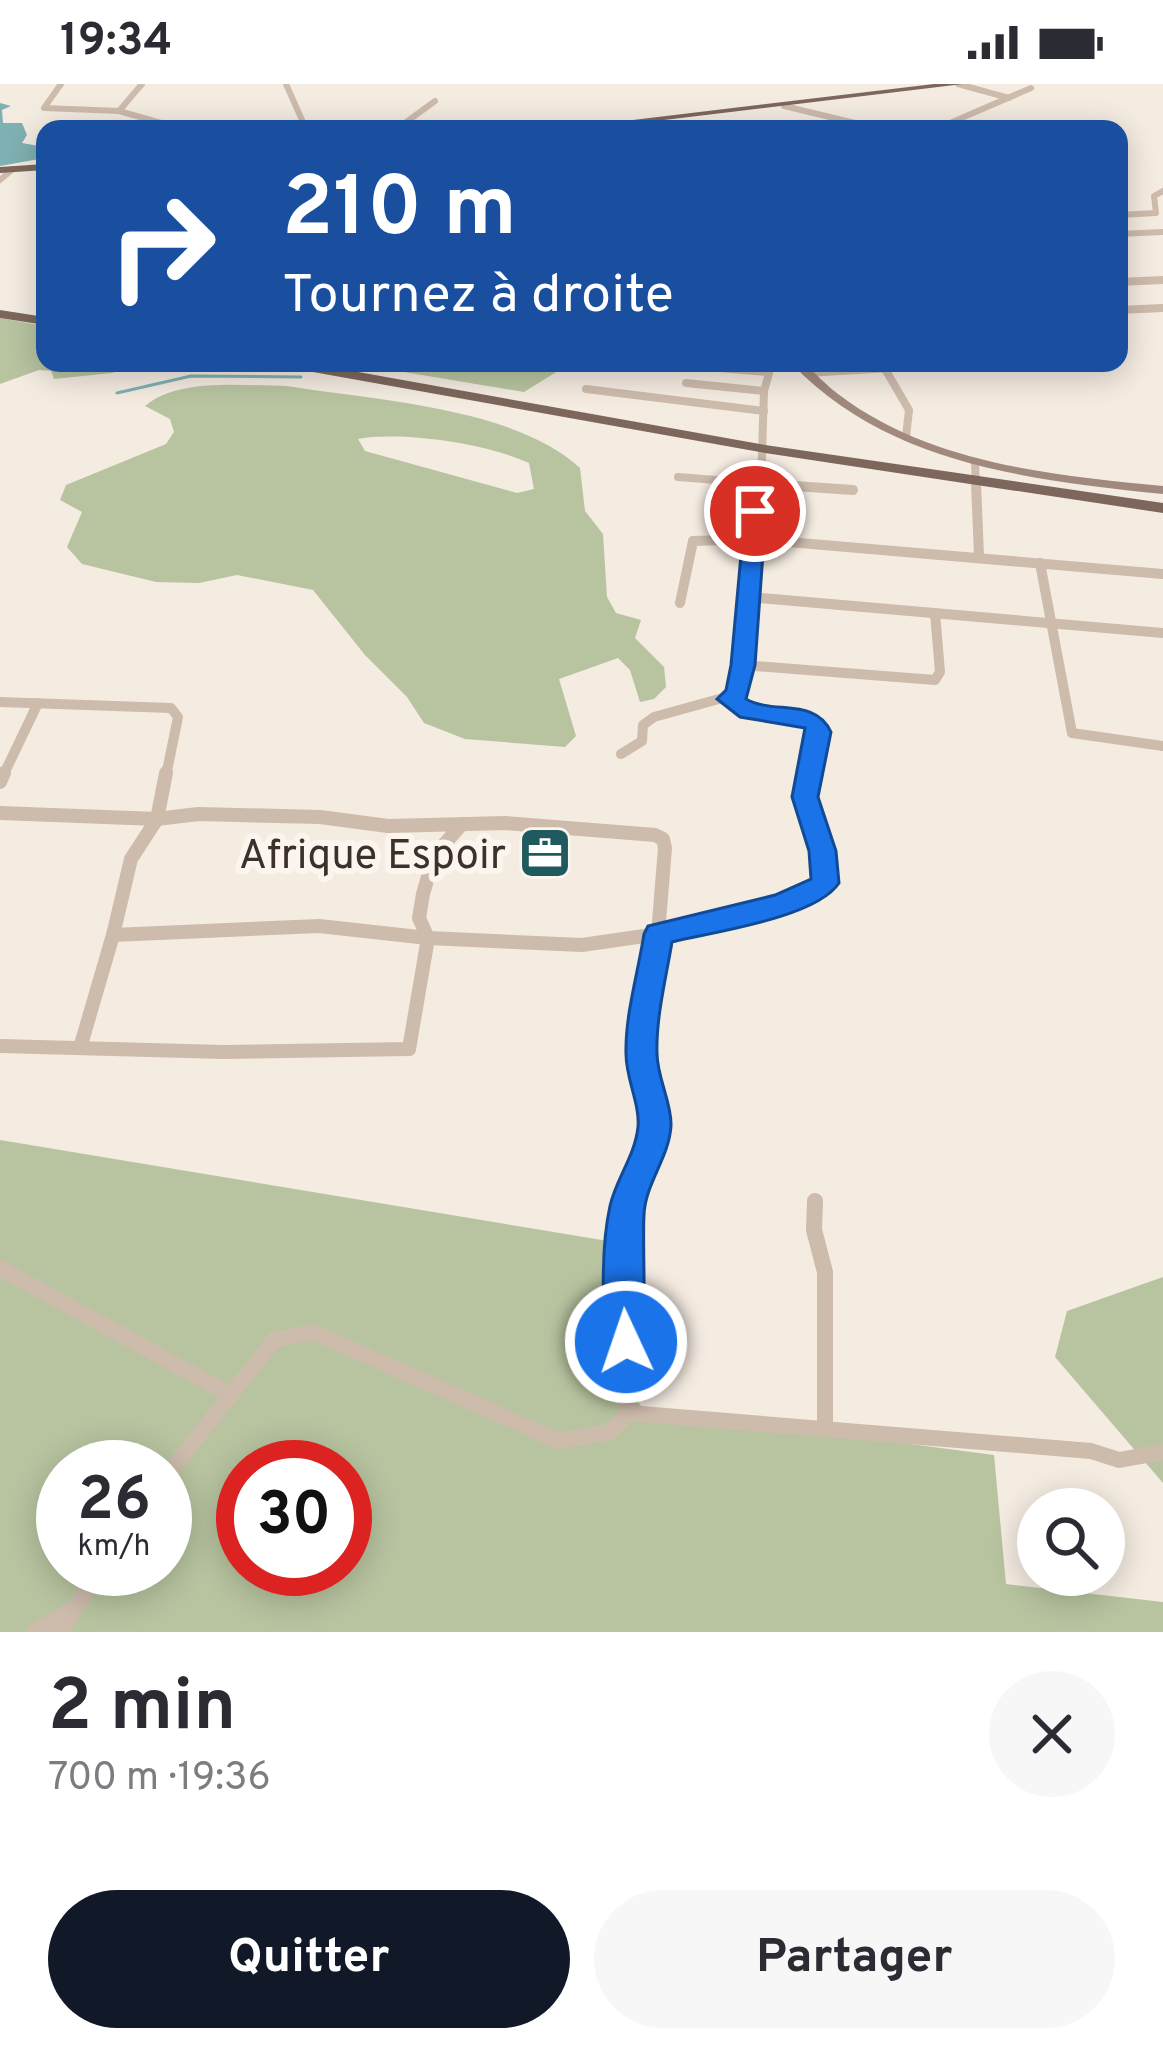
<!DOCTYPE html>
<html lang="fr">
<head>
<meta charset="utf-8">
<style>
	body { margin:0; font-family:Overpass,sans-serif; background:#f7f7f7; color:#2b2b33; height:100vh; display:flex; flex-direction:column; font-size:45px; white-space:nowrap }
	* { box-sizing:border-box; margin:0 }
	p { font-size:39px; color:#7c7c81 }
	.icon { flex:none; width:66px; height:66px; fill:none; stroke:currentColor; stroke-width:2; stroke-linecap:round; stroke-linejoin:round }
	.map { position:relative; height:1548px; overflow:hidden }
	.drawer { display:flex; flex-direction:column; background:#fff; flex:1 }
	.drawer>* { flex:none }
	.guide { position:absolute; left:36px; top:36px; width:1092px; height:252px; border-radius:24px; box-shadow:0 6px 30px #0003; background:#1a4fa0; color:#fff; overflow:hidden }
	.controls { position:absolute; left:1017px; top:1404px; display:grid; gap:24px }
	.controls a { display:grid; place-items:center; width:108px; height:108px; border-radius:50%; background:#fff; box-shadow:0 6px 30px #0003; font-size:60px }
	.speed { position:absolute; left:36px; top:1356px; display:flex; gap:24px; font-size:60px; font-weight:700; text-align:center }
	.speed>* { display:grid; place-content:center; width:156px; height:156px; border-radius:50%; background:#fff; box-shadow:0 6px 30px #0003; line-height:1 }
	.speed small { font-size:30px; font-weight:400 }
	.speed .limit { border:18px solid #d22; background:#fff; color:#111 }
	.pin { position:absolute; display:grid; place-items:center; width:102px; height:102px; color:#fff; margin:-51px; border:6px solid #fff; border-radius:50%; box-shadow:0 3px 12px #0007 }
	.me { position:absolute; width:132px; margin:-66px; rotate:357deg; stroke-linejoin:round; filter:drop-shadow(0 0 9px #0008) }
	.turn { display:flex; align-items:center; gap:42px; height:252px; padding:0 48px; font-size:54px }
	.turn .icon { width:156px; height:156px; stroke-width:2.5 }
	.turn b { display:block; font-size:84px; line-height:102px }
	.round { display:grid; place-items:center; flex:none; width:126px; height:126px; border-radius:63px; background:#f7f7f7 }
	.summary { display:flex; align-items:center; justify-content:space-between; height:204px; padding:0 48px }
	h1 { font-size:72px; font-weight:700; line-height:90px }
	.action { display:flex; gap:24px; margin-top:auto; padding:24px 48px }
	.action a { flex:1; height:138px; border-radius:72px; background:#111827; color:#fff; font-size:48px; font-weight:700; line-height:138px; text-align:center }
	.action a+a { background:#f7f7f7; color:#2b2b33 }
	.status { display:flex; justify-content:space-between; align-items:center; height:84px; padding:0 60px; background:#fff; direction:ltr }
	.status svg { height:33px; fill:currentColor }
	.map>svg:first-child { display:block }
	.green { fill:#b8c4a0; fill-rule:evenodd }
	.water { fill:#7fb0b2 }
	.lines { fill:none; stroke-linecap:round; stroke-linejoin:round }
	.stream { stroke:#7fb0b2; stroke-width:3 }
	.street-far4 { stroke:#cdbbac; stroke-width:6 }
	.street-far3 { stroke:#cdbbac; stroke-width:8 }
	.street-far2 { stroke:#cdbbac; stroke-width:10 }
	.street-far1 { stroke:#cdbbac; stroke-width:14 }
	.street { stroke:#cdbbac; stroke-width:16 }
	.secondary { fill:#a18a7d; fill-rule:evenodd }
	.primary { fill:#7d675c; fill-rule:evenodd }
	.route { fill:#1a73e8; stroke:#114b97; stroke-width:3 }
	.labels { text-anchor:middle; stroke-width:12; stroke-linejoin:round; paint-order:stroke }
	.poi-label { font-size:42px; fill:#3b302b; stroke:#fbf5ee; text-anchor:end }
</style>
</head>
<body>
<div class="status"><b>19:34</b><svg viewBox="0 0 49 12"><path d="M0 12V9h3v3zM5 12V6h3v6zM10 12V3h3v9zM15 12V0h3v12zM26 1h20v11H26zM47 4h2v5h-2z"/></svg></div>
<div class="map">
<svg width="1163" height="1548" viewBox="0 0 1163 1548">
	<rect width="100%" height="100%" fill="#f4ebe1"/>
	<g class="green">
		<path d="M0,234L45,242V279H143L112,289L54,295L51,287L39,286L0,300Z"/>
		<path d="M350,279H653L558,287L524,308Z"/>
		<path d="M287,302C372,316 515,323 580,384L585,427L603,450L607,513L616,529L641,536L635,554L664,583L666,603L654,615L640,618L630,586L618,574L559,595L576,652L565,663L465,655L424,639L407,613L365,571L313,506L237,491L199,499L156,498L82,480L67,463L82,428L60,416L66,401L166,360L174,348L170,335L145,322C178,293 246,302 287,302ZM358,355C403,347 488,360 529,379L534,405L517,409L365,367Z"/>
		<path d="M0,1056L614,1158L613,1280L643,1325L994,1371L1006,1500L1163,1518V1548H0ZM63,1383H165V1485H63ZM243,1383H345V1485H243Z"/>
		<path d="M1163,1193V1399L1055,1273L1067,1227Z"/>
	</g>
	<path class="water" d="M0,19L11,22L2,26L3,39H22L27,51L22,59L45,63V74L0,82Z"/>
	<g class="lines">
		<g class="stream">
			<path d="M366,282L389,279"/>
			<path d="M117,309L191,292L301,293"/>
		</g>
		<g class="street-far4">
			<path d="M61,0L44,24L119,27"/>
			<path d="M142,0L119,27L182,45"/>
			<path d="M286,0L306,45"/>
			<path d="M958,0L1009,14"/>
			<path d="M784,22L880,45"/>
			<path d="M409,45L405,39L435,17"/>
			<path d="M919,45L950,39L1031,4"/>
			<path d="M0,96L13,85"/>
			<path d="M1119,131L1156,129L1154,112L1163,107"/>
			<path d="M1119,150L1163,148"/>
		</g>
		<g class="street-far3">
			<path d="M1119,198L1163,196"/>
			<path d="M1119,226L1163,224"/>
			<path d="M695,282L768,288"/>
			<path d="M885,285L909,326L906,353"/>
			<path d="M807,289L974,279"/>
			<path d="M686,299L764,307"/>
			<path d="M586,305L764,327"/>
			<path d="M975,378L976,402"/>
			<path d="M678,393L793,402"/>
			<path d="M761,402L764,307L772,279"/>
		</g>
		<g class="street-far2">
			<path d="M752,399L853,406"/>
			<path d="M976,399L979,472"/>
			<path d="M1040,479L1072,649L1163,662"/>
			<path d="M749,513L1163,549"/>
			<path d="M680,519L693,457L753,455L1163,490"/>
			<path d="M743,581L935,596L940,588L935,529"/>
			<path d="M729,615L748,627L808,634L819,648L810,692"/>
			<path d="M0,618L171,624L178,633L166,692"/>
			<path d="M621,670L642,657L643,641L654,633L737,610L761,399"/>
			<path d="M3,692L38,619"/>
		</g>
		<g class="street-far1">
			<path d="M166,689L157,735L131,775L113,851L319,842L428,854L582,861L658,850C653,887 644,926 641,964C639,1000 661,1031 649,1067"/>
			<path d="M0,698L4,689"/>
			<path d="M0,729L157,735L198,730L320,733L388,742L506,739L655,751L663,755L665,764L658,850L767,826L825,799C821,761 802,726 810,689"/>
			<path d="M0,962L224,968L409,965L428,854L419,834L423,810L434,772L462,740"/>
			<path d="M80,964L113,851"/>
		</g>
		<g class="street">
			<path d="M651,1064L627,1121L626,1258L620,1304L629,1329L1091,1367L1119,1376L1163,1368"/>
			<path d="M815,1117L814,1146L825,1188V1345"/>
			<path d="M0,1184L231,1311"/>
			<path d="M165,1394L274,1256L313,1248L559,1357L610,1348L629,1329"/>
			<path d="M34,1548L74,1524"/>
			<path d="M60,1548L101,1485"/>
		</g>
		<path class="secondary" d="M791,279H804C815,289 826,301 838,310C930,380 1052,391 1163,402V410C1031,396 888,381 791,279Z"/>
		<g class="primary">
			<path d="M934,0H963L589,45H558Z"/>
			<path d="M45,80V86L0,89V83Z"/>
			<path d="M0,226L45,233V241L0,234Z"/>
			<path d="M278,279H308L765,361L1163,419V429L765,369L285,283Z"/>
		</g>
	</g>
	<path class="route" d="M755,421L766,427L755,581L746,615C774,631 815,613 831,648L818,713L836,767L839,799C816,834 712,848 672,858C666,894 656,933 657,969C657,994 672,1019 671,1042C669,1074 645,1100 644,1131C642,1162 648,1249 639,1271L626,1276L613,1271C599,1238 602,1158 610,1122C616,1095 635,1072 638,1043C640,1020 626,995 626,970C625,931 638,889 644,850L648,842L775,811L811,795L809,767L792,713L805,644L740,633L717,615L726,606L731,581L745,427Z"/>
	<defs>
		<g id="office-square" transform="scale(2.7)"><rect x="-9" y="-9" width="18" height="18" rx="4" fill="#1f5a5e" stroke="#fbf5ee"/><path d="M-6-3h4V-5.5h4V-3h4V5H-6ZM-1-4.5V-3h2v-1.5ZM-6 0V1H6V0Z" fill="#fff"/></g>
	</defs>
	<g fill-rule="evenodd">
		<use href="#office-square" x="545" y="769"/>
	</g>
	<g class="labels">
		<g class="poi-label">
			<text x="506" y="784">Afrique Espoir</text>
		</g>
	</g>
</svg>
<div class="controls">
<a><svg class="icon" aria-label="search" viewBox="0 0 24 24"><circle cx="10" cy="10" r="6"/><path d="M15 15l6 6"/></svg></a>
</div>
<div class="speed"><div>26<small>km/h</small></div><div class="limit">30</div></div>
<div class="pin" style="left:755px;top:427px;background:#d93025"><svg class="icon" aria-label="arrive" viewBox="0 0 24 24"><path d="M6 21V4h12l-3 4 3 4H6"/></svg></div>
<svg class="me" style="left:626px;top:1258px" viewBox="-20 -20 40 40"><circle r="17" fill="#1a73e8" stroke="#fff" stroke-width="3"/><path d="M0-11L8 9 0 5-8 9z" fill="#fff"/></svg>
<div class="guide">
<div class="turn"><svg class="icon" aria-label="right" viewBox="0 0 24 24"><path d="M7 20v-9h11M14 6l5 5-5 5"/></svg><div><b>210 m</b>Tournez à droite</div></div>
</div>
</div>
<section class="drawer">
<div class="summary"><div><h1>2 min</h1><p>700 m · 19:36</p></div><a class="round"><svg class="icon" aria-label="close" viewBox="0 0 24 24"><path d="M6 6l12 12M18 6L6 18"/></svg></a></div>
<div class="action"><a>Quitter</a><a>Partager</a></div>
</section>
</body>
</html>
